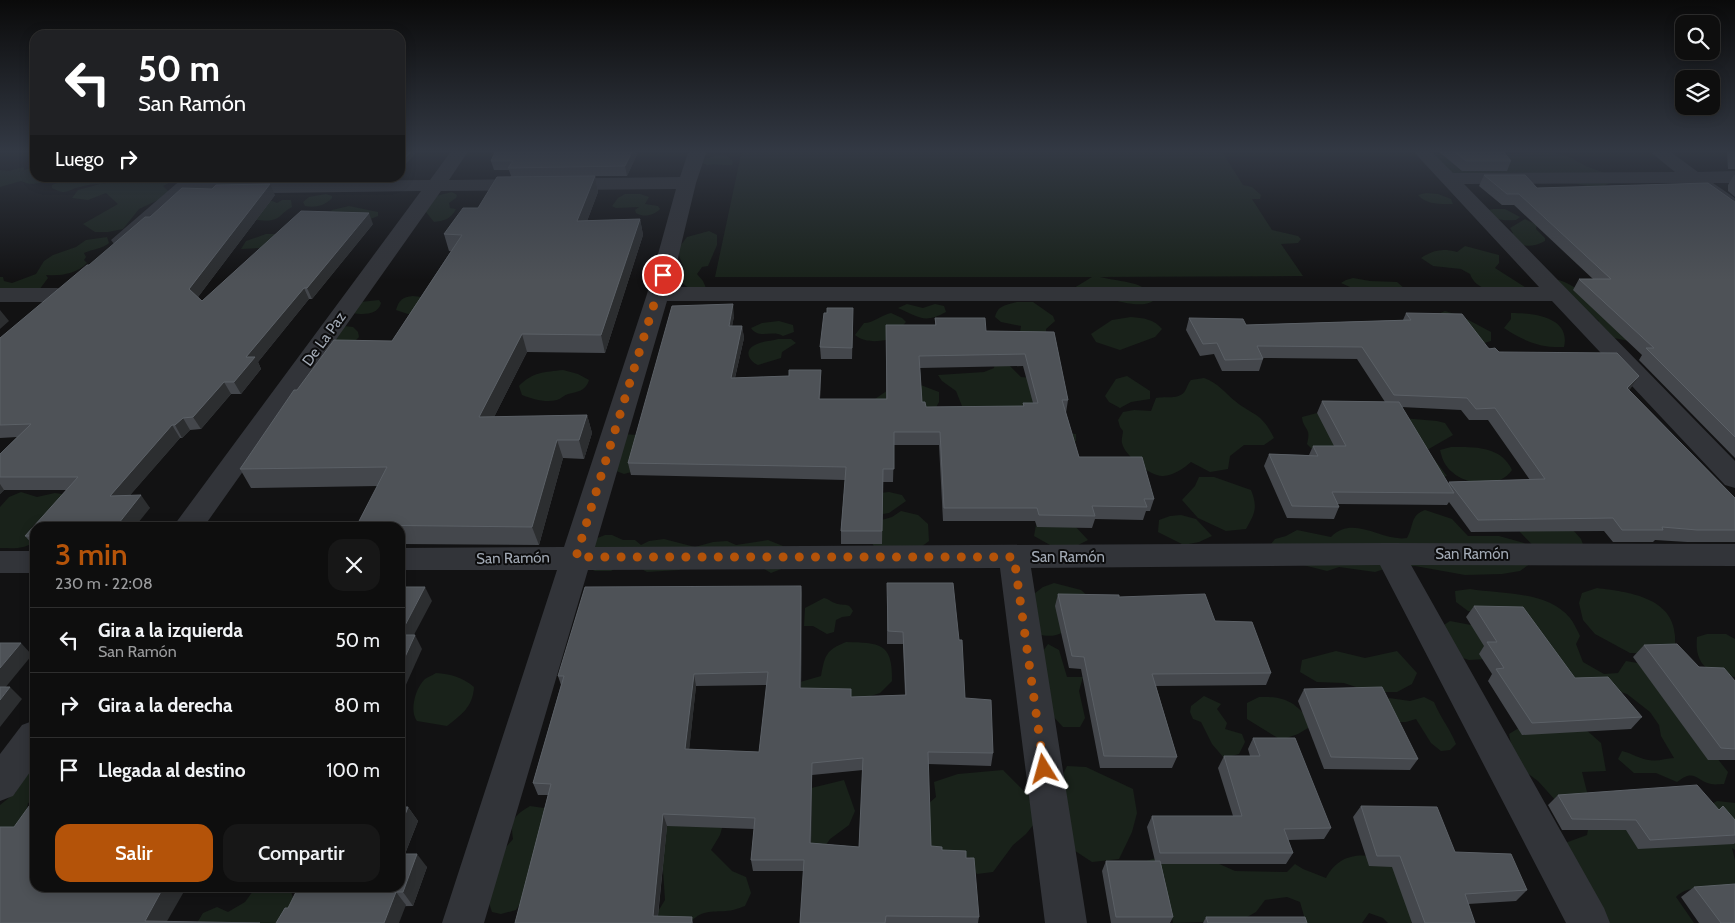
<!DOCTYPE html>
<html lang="es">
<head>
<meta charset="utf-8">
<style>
	body { margin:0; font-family:Cabin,sans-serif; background:#171717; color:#f1f3f6; height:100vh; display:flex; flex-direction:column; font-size:19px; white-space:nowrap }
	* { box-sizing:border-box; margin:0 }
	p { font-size:16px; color:#9b9c9e }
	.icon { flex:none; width:28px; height:28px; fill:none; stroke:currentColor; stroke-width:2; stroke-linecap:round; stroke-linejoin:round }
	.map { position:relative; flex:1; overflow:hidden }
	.panel { position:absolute; left:30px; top:522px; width:375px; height:370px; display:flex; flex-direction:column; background:#0e0e0e; border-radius:15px; box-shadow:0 2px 12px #0003,0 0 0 1px #2e2e2e }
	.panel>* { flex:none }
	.top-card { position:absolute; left:30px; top:30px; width:375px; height:152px; border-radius:15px; box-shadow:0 2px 12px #0003,0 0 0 1px #2e2e2e; background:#202124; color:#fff; overflow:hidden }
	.fabs { position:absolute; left:1675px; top:15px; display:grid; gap:10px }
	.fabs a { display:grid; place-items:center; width:45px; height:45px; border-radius:10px; background:#0e0e0e; box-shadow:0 2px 12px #0003,0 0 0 1px #2e2e2e; font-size:25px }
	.pin { position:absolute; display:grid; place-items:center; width:42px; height:42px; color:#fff; margin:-21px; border:2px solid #fff; border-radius:50%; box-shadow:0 1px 5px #0007 }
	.me { position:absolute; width:55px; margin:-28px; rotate:352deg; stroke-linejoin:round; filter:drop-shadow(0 0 4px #0008) }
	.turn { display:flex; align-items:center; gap:18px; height:105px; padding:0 25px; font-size:22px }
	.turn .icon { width:65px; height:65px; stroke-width:2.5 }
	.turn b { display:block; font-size:35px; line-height:42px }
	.then { display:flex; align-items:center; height:48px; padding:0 25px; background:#0003; gap:10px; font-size:19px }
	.round { display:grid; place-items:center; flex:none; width:52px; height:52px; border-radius:15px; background:#171717 }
	.summary { display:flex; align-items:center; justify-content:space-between; height:85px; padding:0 25px }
	h1 { font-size:30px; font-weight:600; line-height:38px; color:#b45309 }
	.button { display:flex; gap:10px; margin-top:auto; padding:10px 25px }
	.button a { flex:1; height:58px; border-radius:15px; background:#b45309; color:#fff; font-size:20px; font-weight:600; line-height:58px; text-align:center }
	.button a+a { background:#171717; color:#f1f3f6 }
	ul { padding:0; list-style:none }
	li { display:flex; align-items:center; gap:15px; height:65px; padding:0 25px; border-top:1px solid #2e2e2e }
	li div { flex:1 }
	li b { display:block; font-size:19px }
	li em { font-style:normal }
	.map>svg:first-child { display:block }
	.green { fill:#19221a }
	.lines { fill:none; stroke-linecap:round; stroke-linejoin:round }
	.minor { fill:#323439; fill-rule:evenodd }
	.wall { fill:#44474c; fill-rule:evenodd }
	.shaded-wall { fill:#2c2e30 }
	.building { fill:#4e5257; stroke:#5b6066; fill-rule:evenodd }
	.route { stroke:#b45309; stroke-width:9; stroke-dasharray:0 16.2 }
	.labels { text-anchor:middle; stroke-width:4; stroke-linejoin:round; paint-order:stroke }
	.street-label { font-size:15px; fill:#a2aab5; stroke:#0d0d0e }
</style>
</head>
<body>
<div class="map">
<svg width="1735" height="923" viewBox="0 0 1735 923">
	<rect width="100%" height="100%" fill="#121213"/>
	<g class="green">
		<path d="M742,150H1221L1243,185L1252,187L1261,195L1260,199H1252L1272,230L1298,236L1301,239L1298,243L1281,244L1303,276L1100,277C1119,282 1137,280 1153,294V301C1138,312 1093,293 1074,288L1092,277H715Z"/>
		<path d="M1529,152L1555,153L1569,157L1588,167L1611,175L1614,181L1604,186L1593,187L1567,182L1462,183L1431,154H1520Z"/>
		<path d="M718,155H726L733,161L732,165C724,166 715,163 708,165L702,163L705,159Z"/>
		<path d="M24,167V170L35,167V178H61C46,180 35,188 21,181L0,187V170L9,171Z"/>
		<path d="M69,178L112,179L102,184L118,180L174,178L173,181L163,186L171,194L139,209L123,229L108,232H95L83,224L118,204L106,193L88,200L72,198L78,190L100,184C93,184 86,185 80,187C66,190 67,196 52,188V185Z"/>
		<path d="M215,178H321L291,184L276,180L249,185L218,181Z"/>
		<path d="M452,192L457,195L456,198L449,203L450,208L456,209C451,219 444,221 434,222L426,212V208L436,196Z"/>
		<path d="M1426,193L1438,194L1451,199L1453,204C1440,204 1427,205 1418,195Z"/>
		<path d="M326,194L332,196V198C324,206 315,208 305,206L303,202L309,197Z"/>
		<path d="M625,194H640L649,197L645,204L658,206L660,209C654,215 645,218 636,213L635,210L639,207L616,208L612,206L618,198Z"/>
		<path d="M270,200L277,203L282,200H291L292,207C286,210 284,213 279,217C270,224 256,219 246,218Z"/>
		<path d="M349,206L378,212V216L363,222L327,216L332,210Z"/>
		<path d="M1493,209H1505L1520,217L1516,220C1503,221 1492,220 1483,211Z"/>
		<path d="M1525,219L1537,225L1536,229L1545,238V241C1529,249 1522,247 1509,236L1513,233L1510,228Z"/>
		<path d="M709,231L717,235V245L708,266L702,267L697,274L703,281L706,288L692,291L680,281L683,266L677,250L687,237Z"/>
		<path d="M266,234H276L278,241L270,251L259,248L241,249L246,241Z"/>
		<path d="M107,237L109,243C102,249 93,249 84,253L86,257L84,260L87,263C76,274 61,276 46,275L48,278L39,290L0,301V277H3L4,281L12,283L36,274L44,261L53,255L76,247L86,240Z"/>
		<path d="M1465,246L1499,255V263L1495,268L1528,289C1508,290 1479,297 1470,274L1461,269L1433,266L1421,258C1433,250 1442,248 1457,252Z"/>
		<path d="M1353,278L1370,281L1397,282L1405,289L1350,287L1341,283L1346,280Z"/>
		<path d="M1559,280C1585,288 1618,324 1639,343L1614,338L1596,326L1599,321L1549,282Z"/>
		<path d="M413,296L422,297V312L408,314L396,310C399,300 402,297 413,296Z"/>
		<path d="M379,300L381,303C378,315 363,315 353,313L360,302Z"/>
		<path d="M1017,302H1033L1053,316L1055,321L1046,329V336L1020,332L1021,326L1001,322L995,317C998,305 1006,305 1017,302Z"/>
		<path d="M907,304L923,308L935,304L944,306L946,312C924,324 919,317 898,308Z"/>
		<path d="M1445,311L1461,316L1491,332V341L1474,346L1436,315Z"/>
		<path d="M891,313L902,318L906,322L890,339C878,342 865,343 855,335L864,323C874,323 881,315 891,313Z"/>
		<path d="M1511,313C1534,313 1571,317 1564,347C1539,348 1524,341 1504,328L1511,319Z"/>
		<path d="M1131,317C1143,318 1154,319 1162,329L1155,337L1120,350L1096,342L1091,334L1112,320Z"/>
		<path d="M779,321L793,325L794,332L783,336C772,329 759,340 751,328L762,323Z"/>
		<path d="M344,326L353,327L358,332L359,337L352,344L337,346L329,332Z"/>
		<path d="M778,339H791L796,343L782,352L781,358L758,365C747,360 744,349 757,344C763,341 772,341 778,339Z"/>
		<path d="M995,361L1006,362L1021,377L1033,378L1050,431L1076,434V441L1060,443L986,409L962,406L956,391L942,381L938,375L984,372L994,368Z"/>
		<path d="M563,370L578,374L589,380C586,391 577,392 568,394C564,395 561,399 557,400C545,403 533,399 522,395L519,386C532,372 545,372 563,370Z"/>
		<path d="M1127,376L1150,391V399L1131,402L1120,408L1109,402L1105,396L1116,379Z"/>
		<path d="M1204,378C1218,383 1224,392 1235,401C1255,417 1261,412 1274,438L1264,445H1244L1230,456L1228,469L1210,472L1191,462C1183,469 1174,475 1163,476C1151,477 1124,455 1122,443C1121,440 1123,434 1123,431L1120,427L1118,420L1123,412L1134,410L1151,411L1156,398C1164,396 1180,400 1185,391C1187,388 1188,383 1191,380Z"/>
		<path d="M910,381L939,392V402L934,411L875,399L891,388Z"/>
		<path d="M1317,413L1335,438L1334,453L1314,451L1307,444C1312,427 1303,430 1302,417Z"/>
		<path d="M1402,418L1437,421L1445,423L1453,435L1427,450L1447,476L1430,480Z"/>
		<path d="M624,434L637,435L639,470L624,474L616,471Z"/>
		<path d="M1451,447C1475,447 1501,446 1512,470C1497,492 1456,485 1444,462C1442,458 1441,454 1440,450Z"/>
		<path d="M1199,477H1214L1251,490C1258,508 1255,513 1246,529L1226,531L1198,518L1182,500L1195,486Z"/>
		<path d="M21,492L37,497L55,493L80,497L35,528V541C24,550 13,548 0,548V507L9,497Z"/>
		<path d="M889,492L902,495L906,501L889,513L870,516L872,494Z"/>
		<path d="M1425,510L1452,519L1468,536H1499L1524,543L1540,560L1531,563L1520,571L1502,574L1465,575L1415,566L1387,568L1375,572L1339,567L1327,571L1299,564L1271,544L1275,539L1286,536L1297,530L1331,537C1354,514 1381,542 1407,538C1414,526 1410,515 1425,510Z"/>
		<path d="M901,511L918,515L928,524L929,541L921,547L879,554L870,540L875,522L892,517Z"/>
		<path d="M1181,515L1196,519L1212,536L1199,542L1184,545L1158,532L1159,520L1170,516Z"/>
		<path d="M1047,521L1073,524L1088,540L1074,547L1059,550L1034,536L1036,525Z"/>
		<path d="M1518,524L1573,530L1581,539L1584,547L1549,562L1520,532Z"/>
		<path d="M605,535H612L623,540H635L641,545L649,541L664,539L695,547L713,542L727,541L736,545L768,540L783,546L789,566L771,573L754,563L689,565L679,570L647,572L634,565L623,564L611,571H595L584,566L590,541Z"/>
		<path d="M1054,583L1081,590L1092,600C1075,621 1065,644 1035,633L1030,597L1043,587Z"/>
		<path d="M1597,588C1628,592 1673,597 1675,636C1675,643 1676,647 1673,654L1630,653L1595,634L1583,620L1579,603L1582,593Z"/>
		<path d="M1470,589C1501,594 1548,591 1570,618C1574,623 1577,630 1580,636L1576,644L1583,662L1604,674L1618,673L1626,661L1643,664L1728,772L1724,784C1720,784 1715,785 1711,784C1695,780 1695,768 1677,782L1656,773H1634L1618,759L1622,751C1631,753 1640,759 1649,760C1658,762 1666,758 1674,758L1661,736L1659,725L1650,712L1627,694L1597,684L1572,680L1478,612L1468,611L1456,602L1455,591Z"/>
		<path d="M824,598C829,599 831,602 835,603C843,607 848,601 853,611L850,616L842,617L836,620L834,632L827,634L813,626H804L805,608Z"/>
		<path d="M1450,621L1471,625L1482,633L1487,659L1469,660L1457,656L1441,627Z"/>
		<path d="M1707,634H1726L1735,639V677C1709,675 1694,665 1697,637Z"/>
		<path d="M846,642C879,643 893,642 892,681L880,693L815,714L793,684L821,676C825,655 826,650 846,642Z"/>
		<path d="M1048,644L1059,650L1067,677H1083L1079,691L1085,718L1080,727H1063L1051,714L1041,654Z"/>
		<path d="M1336,651L1365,658L1397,651L1417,673L1412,684L1397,692H1371L1344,683L1317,682L1300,672L1302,660Z"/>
		<path d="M436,673C451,674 462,677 474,687C473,707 461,715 447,726L417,721C409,710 416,687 425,679C428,677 433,675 436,673Z"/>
		<path d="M1204,696L1221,704L1217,709L1227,723L1225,729L1242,734L1245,742L1239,754L1224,758L1212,744L1201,722L1193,719L1190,712L1191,706Z"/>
		<path d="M1259,697C1287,696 1296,703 1313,725L1298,734L1281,740L1247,719V703Z"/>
		<path d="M1424,697L1434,702C1440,717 1450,729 1456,744L1450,750L1441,751L1431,743L1416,719L1406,722H1392L1383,703L1389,698L1410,701Z"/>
		<path d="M1522,726L1584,728L1601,743L1606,771L1582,772L1590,804L1556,801L1538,781L1515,764L1509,734Z"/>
		<path d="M1067,766L1086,767L1133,789L1137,813L1132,832L1119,859L1092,862L1057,839L1059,782Z"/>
		<path d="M1003,770L1029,796L1034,824L1026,834L1013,845L993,872L977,874L971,865L970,857H947L924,846L921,810L936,797L934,782L958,774Z"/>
		<path d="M35,772V801L28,803L24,823L0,841V805L15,793L27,774Z"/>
		<path d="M844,780L855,811L849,825L830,839L821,852L786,827L795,792Z"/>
		<path d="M641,785L724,821L720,835L711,850L732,871L746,877L751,893L745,906C739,908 732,911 726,911C712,912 700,910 690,923L652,921L665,900L663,870Z"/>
		<path d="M1717,801L1735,803V850L1732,848L1735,860V892C1717,890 1690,882 1676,897L1694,923H1602L1565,843L1587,835L1590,819L1705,808Z"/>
		<path d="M530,806L544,808L561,815L523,899L516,910L501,914L492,912L487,897L490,865L513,839C510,819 514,816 530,806Z"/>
		<path d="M1165,855L1208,859L1235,871L1287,872L1295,864L1303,869L1326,878C1342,847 1374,853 1400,866L1418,917L1411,923H1388L1383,918L1369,913L1362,923H1306L1300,902L1287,897L1265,900L1256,912L1240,921L1173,923L1164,876L1137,870L1143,862Z"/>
		<path d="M274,888H290L294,901L288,923H197L203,913L217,907L228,912L245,902L253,891Z"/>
	</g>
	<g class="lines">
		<g class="minor">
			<path d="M452,150H469L449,180L680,177L689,150H707L696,183L671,287H1539L1412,150H1430L1453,173L1675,172L1648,150H1668L1698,172L1735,171V183H1713L1735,198V213L1728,211L1690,183L1464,184L1735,461V488L1725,485L1552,301H667L595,547L1389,543L1735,544V566L1411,565L1604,908L1610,923H1566L1380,565L1031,568L1087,923H1045L1000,568L588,570L484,923H442L557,570H400V548L564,547L647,294L676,189L441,191L203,528H172L421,191L187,194L128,244L121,246L114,244L111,240L183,178H203L200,182L430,180Z"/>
			<path d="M0,288H57L65,290L68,295L65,300L57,302H0Z"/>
			<rect x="0" y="551" width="35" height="22"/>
			<path d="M35,720V765L13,796L0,801V754L22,725Z"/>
		</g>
	</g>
	<g class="wall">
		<path d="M639,150L627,176H595L598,192L587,221L640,219L643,235L605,353L527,352L494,417L587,415L592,433L584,459L563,458L539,545L400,544V528H359L357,525L378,486L251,488L240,469L297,390L392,341L451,251H449L444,234L478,208L511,176L509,170H494L491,161Z"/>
		<path d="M1437,150H1647V151H1502L1511,161L1507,171H1462Z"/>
		<path d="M1672,150H1735V169H1728L1727,152L1673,151Z"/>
		<path d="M1484,175L1537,188L1735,202V458L1639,360L1642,355L1573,290L1579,279H1593L1514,205H1502L1479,186Z"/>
		<path d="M1734,175H1735V197L1728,191V185Z"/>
		<path d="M236,178H288L287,179L237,180Z"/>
		<path d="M275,195L198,297L202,301L373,224L312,299H309L258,362L261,369L241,394H231L201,429L190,430L182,438H180L130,495L150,508L35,528V547L25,536L67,490H4L0,494V454L17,437L0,438V338L89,265Z"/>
		<path d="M1406,313L1499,352L1639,376L1629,390L1735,498V542H1687L1655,540L1653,542H1613L1604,531L1471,532L1449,502L1447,505L1337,504L1339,507L1334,519L1287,518L1264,466L1269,454L1309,455L1313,446H1334L1317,413L1322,401L1385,402L1357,359L1263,358V359L1259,371H1222L1214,354L1200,356L1186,330L1189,318L1246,325L1403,320ZM1401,407L1461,410L1469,420H1488L1530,480L1449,482L1448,484Z"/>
		<path d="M734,316L732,326H742L744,338L735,378L789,376L821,370V382L820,399H886V325H935V318L986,331L1054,332L1068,400L1066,413L1079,457L1154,499L1150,511H1146L1143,520L1095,519L1092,528L1037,527L1035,521H943L939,445H894L893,482H883L882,544H841V531L845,480L631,475L628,463ZM1023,366L1033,403H1023V406L926,407L922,402L920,368Z"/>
		<path d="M853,320L852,359H821L820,347Z"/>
		<path d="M801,586L802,599L801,688L851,697L905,695L903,644H887V596L959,640L965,698L993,753L991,766L928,764L931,846L966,858L979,917L978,923H800L804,871H753L751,860L754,829L667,826L658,916L692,917L693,923H515L548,795H538L533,783L561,685L558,676ZM767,685L759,752L689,749L696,686ZM863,770L859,847L811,843L812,775Z"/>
		<path d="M1058,594L1119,597L1215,621L1271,673L1266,685L1156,686L1177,757L1172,768H1100L1081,669L1069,668L1055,606Z"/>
		<path d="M1474,606L1575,678L1642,717L1631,729L1522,735L1488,681L1492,674L1479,654L1484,646L1466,617Z"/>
		<path d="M1644,645L1735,681V760H1708L1633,657Z"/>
		<path d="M1304,689L1418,759L1410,770L1324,769L1298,701Z"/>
		<path d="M1253,738L1331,828L1324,839L1288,840L1293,853L1286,864H1161L1173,917L1170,923H1111L1102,871L1106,861H1155L1147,827L1152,816H1233L1218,768L1224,756H1250L1248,749Z"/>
		<path d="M1558,795L1719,810L1735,820V843L1734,844L1638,849L1626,830H1562L1548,805Z"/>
		<path d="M1361,806L1455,852L1527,890L1516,901L1468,904L1475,923H1412L1392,867L1369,866L1353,817Z"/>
		<path d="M408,807L418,821L405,854L427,867L413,906L288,908Z"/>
		<path d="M1694,887L1735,923H1699L1681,897Z"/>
		<path d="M1206,917L1307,923H1203Z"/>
	</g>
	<g class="shaded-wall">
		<path d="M413,150H419L400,170V163Z"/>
		<path d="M633,150H639L627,176L625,166Z"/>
		<path d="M595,176L598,192L581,237L577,221Z"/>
		<path d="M270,184L275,195L195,301L189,289Z"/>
		<path d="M369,213L373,224L312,299L307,288Z"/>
		<path d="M640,219L643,235L605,353L601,335Z"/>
		<path d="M304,288L309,299L258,362L261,369L241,394L234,382L246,357Z"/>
		<path d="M733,304L734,316L730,337L729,326Z"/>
		<path d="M0,310L9,321L0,329Z"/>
		<path d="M742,326L744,338L732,390L731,378Z"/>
		<path d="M522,334L527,352L485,435L479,417Z"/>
		<path d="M821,370V382L819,412V399Z"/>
		<path d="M1639,376L1631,388L1619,399L1627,388Z"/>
		<path d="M224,382L231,394L201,429L193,417Z"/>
		<path d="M587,415L592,433L584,459L579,440Z"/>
		<path d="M183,418L190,430L182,438L175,425Z"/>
		<path d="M172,425L180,438L119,508L110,496Z"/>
		<path d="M557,440L563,458L539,545L532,527Z"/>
		<path d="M0,484L4,490L0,494Z"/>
		<path d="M141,495L150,508L134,528H115Z"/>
		<path d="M801,586L802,599L801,700L800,688Z"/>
		<path d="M425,587L432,601L407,648L400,635Z"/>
		<path d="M415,635L422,649L400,698V668Z"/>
		<path d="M21,643L32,655L0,694V668Z"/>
		<path d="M694,674L696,686L688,761L685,749Z"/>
		<path d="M10,687L22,699L0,727V700Z"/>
		<path d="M812,763V775L811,854L810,843Z"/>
		<path d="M408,807L418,821L400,866V828Z"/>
		<path d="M663,814L667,826L657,923L653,916Z"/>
		<path d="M417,854L427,867L413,906L403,892Z"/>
		<path d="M163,888H186L166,923L145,921Z"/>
		<path d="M396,892L406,905L399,923H384Z"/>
	</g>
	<g class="building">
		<path d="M400,150H413L400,163Z"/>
		<path d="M496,150H633L625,166L508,168L513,161H491Z"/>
		<path d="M1453,150H1502L1511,161H1466Z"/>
		<rect x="1734" y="150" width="1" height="9"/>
		<path d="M1484,175H1525L1537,188L1708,183L1735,202V437L1646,348H1654L1579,279H1611L1519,194H1507Z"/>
		<path d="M595,176L577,221L640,219L601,335L522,334L479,417L587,415L579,440H557L532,527L357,525L387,467L240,469L294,390H297L334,340L392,341L462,235L444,234L463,208H478L497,177Z"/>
		<path d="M270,184L189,289L202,301L301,211L369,213L307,288H304L246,357H255L234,382H224L193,417L183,418L175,425H172L110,496L141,495L115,528H35V536H25L78,477H0V454L31,424L0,425V338L87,265H89L145,217H150L182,188L212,189L216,185Z"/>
		<path d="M733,304L729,326H742L731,378L789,376V370H821L819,399H887L886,325H936L935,318H985L986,331L1054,332L1068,400H1062L1079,457H1142L1154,499H1144L1147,507L1092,506L1095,516L1039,515L1037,508H944L940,432H894V469H883L882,531H841L846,467L628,463L672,306ZM1025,354L1038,403H1023L1024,406L926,407L925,402H922L919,356Z"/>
		<path d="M827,308H853L852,348L820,347L824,313H827Z"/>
		<path d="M1406,313L1462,314L1489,349L1495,348L1499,352L1617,353L1639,376L1627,388L1735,498V530H1697L1662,527L1663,530H1622L1613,518L1478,520L1449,482L1545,479L1495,408L1476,409L1467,398L1394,395L1362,347L1257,346L1263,359L1225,360L1217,343L1203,344L1189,318L1243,319L1246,325L1411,320Z"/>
		<path d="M1322,401L1399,402L1454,493L1332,492L1339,507L1292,506L1269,454L1318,456L1313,446H1346Z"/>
		<path d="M887,583H953L959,640H962L965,698L991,700L993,753L928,752L931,846L942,847V850L966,851V858H974L979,917L886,916L885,923H800L804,860H751L755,818L663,814L653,916L692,917L691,923H515L551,784L533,783L564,676H558L585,587L801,586L800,688L851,689V697L906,695L903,632L888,631ZM768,672L759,752L685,749L694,674ZM863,758L859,847L810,843L812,763Z"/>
		<path d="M400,587H425L400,635Z"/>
		<path d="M1058,594L1119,595V597L1205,594L1215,621L1252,622L1271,673L1152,674L1177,757L1104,756L1084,657L1072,656Z"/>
		<path d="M1474,606L1523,607L1575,678L1608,677L1642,717L1532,723L1496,669L1504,668L1487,642H1497Z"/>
		<path d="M400,635H415L400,668Z"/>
		<path d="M0,643H21L0,668Z"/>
		<path d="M1677,644L1699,667L1724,668L1735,681V749L1721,748L1644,645Z"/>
		<path d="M0,687H10L0,700Z"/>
		<path d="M1382,687L1418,759L1331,757L1304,689Z"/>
		<path d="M1253,738H1295L1331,828L1284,829L1293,853H1160L1152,816H1242L1224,756H1260Z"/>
		<path d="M1697,785L1719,810L1723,806L1735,820V835L1650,840L1636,820L1572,819L1558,795Z"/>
		<path d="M32,802H35V888H163L145,921L260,923H0V827H14Z"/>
		<path d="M1361,806L1437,807L1455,852L1511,854L1527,890L1465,894L1475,923H1425L1400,856H1377Z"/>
		<path d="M400,807H408L400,828Z"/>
		<path d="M400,854H417L403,892H396L384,923H276L285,908H288L298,888H400Z"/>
		<path d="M1106,861H1160L1173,917H1116Z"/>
		<path d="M1735,884V923H1721L1694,887Z"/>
		<path d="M1206,917H1305L1307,923H1208Z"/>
	</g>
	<linearGradient id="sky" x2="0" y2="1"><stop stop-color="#0a0a0a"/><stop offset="0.54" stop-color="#333944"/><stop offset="1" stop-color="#333944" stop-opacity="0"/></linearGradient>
	<rect width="1735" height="280" fill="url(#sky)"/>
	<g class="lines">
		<path class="route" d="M663,275L576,557H1014L1044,769"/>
	</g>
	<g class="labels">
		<g class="street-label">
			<text transform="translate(324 339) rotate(-54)" y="5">De La Paz</text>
			<text x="1472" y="559">San Ramón</text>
			<text x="1068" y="562">San Ramón</text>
			<text transform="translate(513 558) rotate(-1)" y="5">San Ramón</text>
		</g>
	</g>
</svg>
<div class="fabs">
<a><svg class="icon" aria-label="search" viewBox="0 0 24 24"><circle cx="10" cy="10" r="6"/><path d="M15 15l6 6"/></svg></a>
<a><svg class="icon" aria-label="layers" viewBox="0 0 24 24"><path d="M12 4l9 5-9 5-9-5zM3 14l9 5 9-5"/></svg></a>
</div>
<div class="pin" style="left:663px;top:275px;background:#d93025"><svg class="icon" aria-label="arrive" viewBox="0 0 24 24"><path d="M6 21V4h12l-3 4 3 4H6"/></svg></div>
<svg class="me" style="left:1044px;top:769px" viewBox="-20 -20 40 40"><path d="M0-17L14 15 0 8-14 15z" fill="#b45309" stroke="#fff" stroke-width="4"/></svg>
<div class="top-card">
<div class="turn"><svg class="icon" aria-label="left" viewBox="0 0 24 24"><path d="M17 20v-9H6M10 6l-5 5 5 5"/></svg><div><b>50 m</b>San Ramón</div></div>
<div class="then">Luego<svg class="icon" aria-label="right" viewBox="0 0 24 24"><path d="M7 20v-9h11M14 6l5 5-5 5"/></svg></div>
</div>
<section class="panel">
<div class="summary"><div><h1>3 min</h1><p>230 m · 22:08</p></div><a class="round"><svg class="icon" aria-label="close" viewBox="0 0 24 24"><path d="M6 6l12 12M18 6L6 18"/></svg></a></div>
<ul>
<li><svg class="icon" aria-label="left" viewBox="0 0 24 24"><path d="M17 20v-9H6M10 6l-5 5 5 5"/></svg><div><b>Gira a la izquierda</b><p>San Ramón</p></div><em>50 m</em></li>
<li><svg class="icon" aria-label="right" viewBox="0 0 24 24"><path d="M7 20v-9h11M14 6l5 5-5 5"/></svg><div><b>Gira a la derecha</b></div><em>80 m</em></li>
<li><svg class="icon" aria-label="arrive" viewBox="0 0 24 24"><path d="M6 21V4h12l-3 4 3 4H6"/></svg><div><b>Llegada al destino</b></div><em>100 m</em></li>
</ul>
<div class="button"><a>Salir</a><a>Compartir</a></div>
</section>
</div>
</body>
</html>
